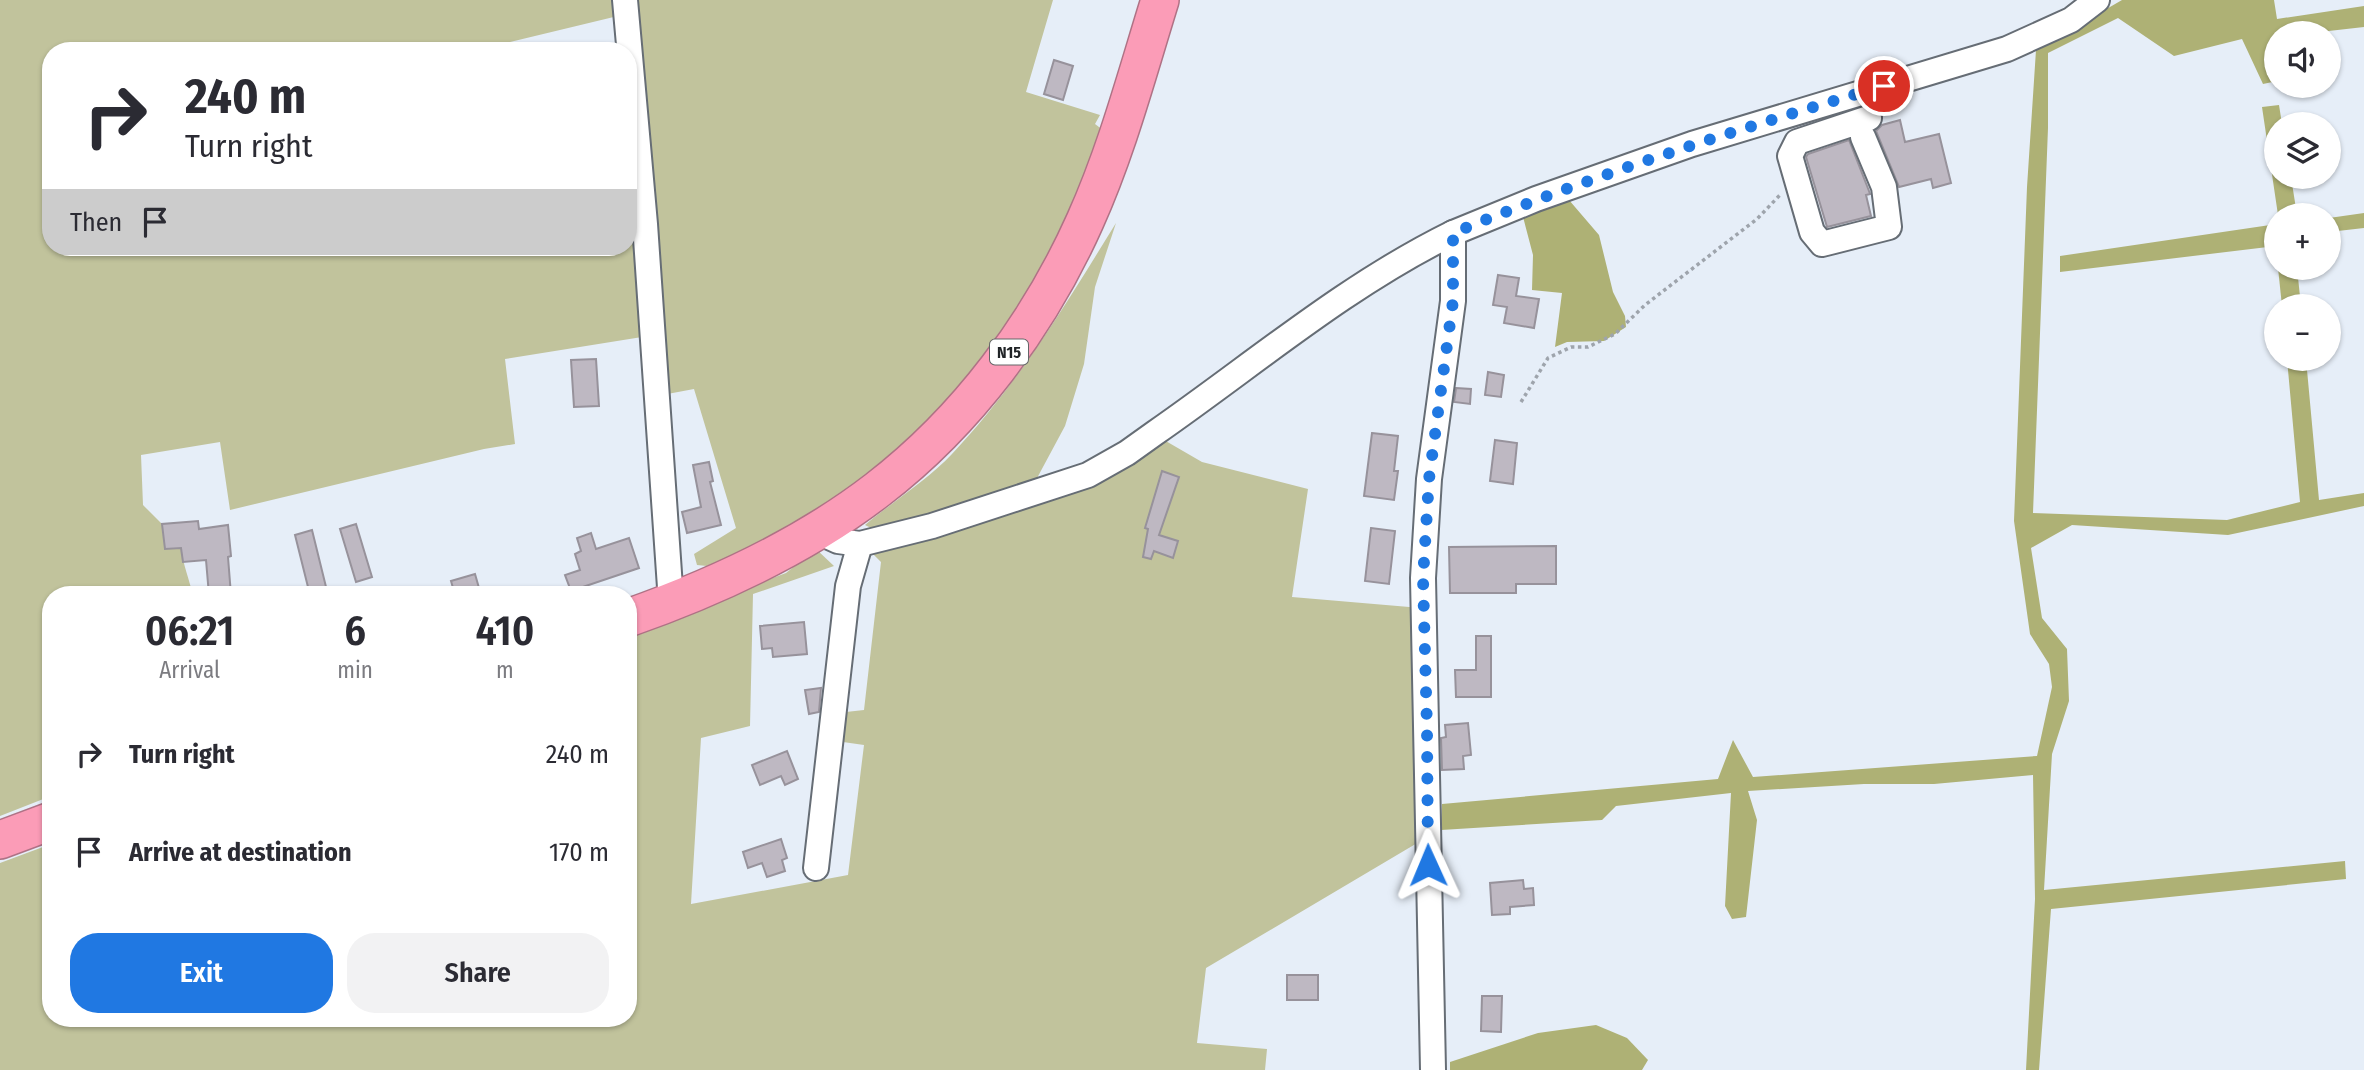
<!DOCTYPE html>
<html lang="en">
<head>
<meta charset="utf-8">
<style>
	body { margin:0; font-family:"Fira Sans Condensed",sans-serif; background:#f2f2f3; color:#2b2b33; height:100vh; display:flex; flex-direction:column; font-size:26px; white-space:nowrap }
	* { box-sizing:border-box; margin:0 }
	p { font-size:23px; color:#7c7c81 }
	.icon { flex:none; width:38px; height:38px; fill:none; stroke:currentColor; stroke-width:2; stroke-linecap:round; stroke-linejoin:round }
	.map { position:relative; flex:1; overflow:hidden }
	.side { position:absolute; left:42px; top:586px; width:595px; height:441px; display:flex; flex-direction:column; background:#fff; border-radius:28px; box-shadow:0 2px 5px #0004 }
	.side>* { flex:none }
	.hud { position:absolute; left:42px; top:42px; width:595px; height:214px; border-radius:28px; box-shadow:0 2px 5px #0004; background:#fff; color:#2b2b33; overflow:hidden }
	.buttons { position:absolute; left:2264px; top:21px; display:grid; gap:14px }
	.buttons a { display:grid; place-items:center; width:77px; height:77px; border-radius:50%; background:#fff; box-shadow:0 2px 5px #0004; font-size:35px }
	.pin { position:absolute; display:grid; place-items:center; width:60px; height:60px; color:#fff; margin:-30px; border:4px solid #fff; border-radius:50%; box-shadow:0 2px 7px #0007 }
	.me { position:absolute; width:77px; margin:-38px; rotate:359deg; stroke-linejoin:round; filter:drop-shadow(0 0 5px #0008) }
	.turn { display:flex; align-items:center; gap:24px; height:147px; padding:0 28px; font-size:32px }
	.turn .icon { width:91px; height:91px; stroke-width:2.5 }
	.turn b { display:block; font-size:49px; line-height:60px }
	.then { display:flex; align-items:center; height:66px; padding:0 28px; background:#0003; gap:14px; font-size:26px }
	.eta { display:flex; justify-content:space-evenly; align-items:center; height:119px; text-align:center }
	.eta b { font-size:42px; font-weight:600; line-height:49px }
	.cta { display:flex; gap:14px; margin-top:auto; padding:14px 28px }
	.cta a { flex:1; height:80px; border-radius:28px; background:#2078e2; color:#fff; font-size:28px; font-weight:600; line-height:80px; text-align:center }
	.cta a+a { background:#f2f2f3; color:#2b2b33 }
	ul { padding:0; list-style:none }
	li { display:flex; align-items:center; gap:21px; height:98px; padding:0 28px }
	li div { flex:1 }
	li b { display:block; font-size:26px }
	li em { font-style:normal }
	.map>svg:first-child { display:block }
	.green { fill:#c1c39c }
	.forest { fill:#aeb175 }
	.building { fill:#beb8c2; stroke:#97929b; stroke-width:2 }
	.lines { fill:none; stroke-linecap:round; stroke-linejoin:round }
	.minor-casing { stroke:#666d75; stroke-width:28 }
	.highway-casing { stroke:#af7285; stroke-width:40 }
	.path { stroke:#9ea4ac; stroke-width:3.5; stroke-dasharray:3.5 3.5; stroke-linecap:butt }
	.minor { stroke:#fff; stroke-width:24 }
	.highway { stroke:#fb9cb7; stroke-width:37 }
	.route { stroke:#2078e2; stroke-width:12; stroke-dasharray:0 21.6 }
	.labels { text-anchor:middle; stroke-width:5; stroke-linejoin:round; paint-order:stroke }
	.shield { fill:#fff; stroke:#646668; stroke-width:2 }
	.shield-label { font-size:16px; font-weight:bold; fill:#212427 }
</style>
</head>
<body>
<div class="map">
<svg width="2364" height="1070" viewBox="0 0 2364 1070">
	<rect width="100%" height="100%" fill="#e6eef8"/>
	<g class="green">
		<path d="M0,0H621L622,15L473,51H51V247H628V136L642,337L505,359L515,444L484,449L230,510L220,442L141,455L143,505L162,524L165,549L181,548C183,564 189,579 193,595H51V796L0,816Z"/>
		<path d="M635,0H1053L1026,92L1100,115L1095,124L1103,130L1070,214L1035,281L996,343L928,425L830,507L744,552L707,566L697,565L694,554L736,528L694,389L662,395Z"/>
		<path d="M1116,223L1095,287L1084,364L1065,426L1036,480L875,530L865,525C891,503 930,478 952,454C1018,384 1066,304 1116,223Z"/>
		<path d="M1164,440L1202,462L1308,489L1292,597L1421,608L1424,839L1206,968L1197,1043L1267,1049L1265,1070H0V863L51,844V1018H628V632L786,573L816,549L834,566L753,594L750,726L701,738L691,904L848,875L864,745L843,742L846,712L864,710L881,562L872,553Z"/>
	</g>
	<g class="forest">
		<path d="M2122,0H2274L2277,19L2364,6V27L2311,33H2277V81L2263,84L2242,39L2174,56L2118,18L2048,53V128L2033,513L2227,520L2300,502L2287,359H2306L2319,500L2364,493V506L2228,535L2072,525L2031,548L2042,618L2067,649L2069,701L2052,754L2044,890L2345,861L2346,879L2051,909L2039,1070H2026L2035,899L2033,775L1934,784H1864L1748,791L1757,820L1746,917L1732,919L1725,906L1731,793L1616,806L1602,820L1441,830L1442,804L1718,779L1733,740L1753,777L2037,756L2052,687L2049,664L2030,634L2014,521L2027,187L2036,50Z"/>
		<path d="M2279,105L2282,124H2277V177H2291L2297,215H2278L2262,107Z"/>
		<path d="M1569,200L1599,235L1613,292L1625,316L1626,327L1604,341L1567,342L1555,347L1562,293L1532,290L1533,255L1522,213Z"/>
		<path d="M2364,213V228L2329,232V218Z"/>
		<path d="M2277,224V249L2276,246L2060,272V256Z"/>
		<path d="M2278,268H2297L2301,306H2282Z"/>
		<path d="M1596,1025L1627,1038L1648,1060L1642,1070H1450V1062L1538,1033Z"/>
	</g>
	<g class="building">
		<path d="M1054,60L1073,66L1063,100L1044,94Z"/>
		<path d="M1900,120L1905,142L1939,134L1951,183L1933,188L1931,179L1899,187L1876,131L1882,125Z"/>
		<path d="M1849,140L1869,191L1870,194L1866,195L1871,216L1827,227L1806,157L1808,154Z"/>
		<path d="M1498,275L1519,278L1516,296L1539,299L1534,328L1504,323L1507,307L1493,305Z"/>
		<path d="M596,359L599,406L574,407L571,360Z"/>
		<path d="M1488,372L1504,375L1501,397L1485,395Z"/>
		<path d="M1456,388L1471,389L1470,404L1454,402Z"/>
		<path d="M1372,433L1398,436L1394,471H1398L1394,500L1364,496Z"/>
		<path d="M1495,440L1517,443L1513,484L1490,481Z"/>
		<path d="M709,462L713,481L710,482L721,525L687,533L682,512L701,507L693,465Z"/>
		<path d="M1162,471L1179,477L1159,535L1178,541L1173,558L1154,551L1151,559L1143,557L1148,529L1145,528Z"/>
		<path d="M198,521L199,529L228,525L231,556L228,557L231,595H209L206,560L183,562L181,548L165,549L162,524Z"/>
		<path d="M356,524L372,577L356,582L340,529Z"/>
		<path d="M1371,528L1395,531L1389,584L1365,581Z"/>
		<path d="M312,530L328,595H310L295,535Z"/>
		<path d="M591,533L596,549L629,538L639,568L571,591L565,575L580,570L575,554L581,551L577,538Z"/>
		<path d="M1556,546V584H1516V593H1450L1449,547Z"/>
		<path d="M475,574L481,595H455L451,581Z"/>
		<path d="M804,622L807,654L773,657L772,648L762,649L760,626Z"/>
		<path d="M1476,636H1491V697H1456L1455,670H1476Z"/>
		<path d="M821,688L819,712L809,714L805,690Z"/>
		<path d="M1468,723L1471,755L1463,756L1464,769L1442,770L1441,738L1446,737L1445,725Z"/>
		<path d="M787,751L798,779L785,785L781,776L760,785L752,765Z"/>
		<path d="M781,839L787,858L782,860L785,871L767,877L762,863L748,868L743,852Z"/>
		<path d="M1523,880L1524,889L1533,888L1534,905L1510,907V914L1492,915L1490,883Z"/>
		<rect x="1287" y="975" width="31" height="25"/>
		<path d="M1482,996H1502L1501,1032L1481,1031Z"/>
	</g>
	<g class="lines">
		<g class="minor-casing">
			<g id="minor">
				<path d="M625,0L645,224L671,602"/>
				<path d="M1863,137L1884,187L1889,227L1822,244L1812,232L1790,156L1797,142L1869,118"/>
				<path d="M816,531L838,541L860,544L932,526L1088,475L1127,453L1155,433C1253,365 1345,286 1453,233"/>
				<path d="M816,868L848,586L860,544"/>
				<path d="M1433,1070L1423,578L1429,479L1453,301V233L1536,199L1692,144L2007,49L2071,20L2097,0"/>
			</g>
		</g>
		<g class="highway-casing">
			<g id="highway">
				<path d="M628,618C716,587 803,547 877,490C967,421 1039,324 1085,221C1117,150 1137,74 1160,0"/>
				<path d="M0,840L51,821"/>
			</g>
		</g>
		<path class="path" d="M1521,402L1548,358L1571,347H1588L1615,334L1645,305L1757,219L1780,195"/>
		<use href="#minor" class="minor"/>
		<use href="#highway" class="highway"/>
	</g>
	<g class="lines">
		<path class="route" d="M1428,865L1427,729L1423,578L1429,479L1453,301V233C1594,175 1738,129 1884,86"/>
	</g>
	<g class="labels">
		<rect class="shield" x="990" y="339.5" width="38" height="25" rx="5"/>
		<g class="shield-label">
			<text x="1009" y="358">N15</text>
		</g>
	</g>
</svg>
<div class="buttons">
<a><svg class="icon" aria-label="sound" viewBox="0 0 24 24"><path d="M4 9h4l5-4v14l-5-4H4zM17 9q2 3 0 6"/></svg></a>
<a><svg class="icon" aria-label="layers" viewBox="0 0 24 24"><path d="M12 4l9 5-9 5-9-5zM3 14l9 5 9-5"/></svg></a>
<a>+</a>
<a>−</a>
</div>
<div class="pin" style="left:1884px;top:86px;background:#d93025"><svg class="icon" aria-label="arrive" viewBox="0 0 24 24"><path d="M6 21V4h12l-3 4 3 4H6"/></svg></div>
<svg class="me" style="left:1428px;top:865px" viewBox="-20 -20 40 40"><path d="M0-17L14 15 0 8-14 15z" fill="#2078e2" stroke="#fff" stroke-width="4"/></svg>
<div class="hud">
<div class="turn"><svg class="icon" aria-label="right" viewBox="0 0 24 24"><path d="M7 20v-9h11M14 6l5 5-5 5"/></svg><div><b>240 m</b>Turn right</div></div>
<div class="then">Then<svg class="icon" aria-label="arrive" viewBox="0 0 24 24"><path d="M6 21V4h12l-3 4 3 4H6"/></svg></div>
</div>
<section class="side">
<div class="eta">
<div><b>06:21</b><p>Arrival</p></div>
<div><b>6</b><p>min</p></div>
<div><b>410</b><p>m</p></div>
</div>
<ul>
<li><svg class="icon" aria-label="right" viewBox="0 0 24 24"><path d="M7 20v-9h11M14 6l5 5-5 5"/></svg><div><b>Turn right</b></div><em>240 m</em></li>
<li><svg class="icon" aria-label="arrive" viewBox="0 0 24 24"><path d="M6 21V4h12l-3 4 3 4H6"/></svg><div><b>Arrive at destination</b></div><em>170 m</em></li>
</ul>
<div class="cta"><a>Exit</a><a>Share</a></div>
</section>
</div>
</body>
</html>
